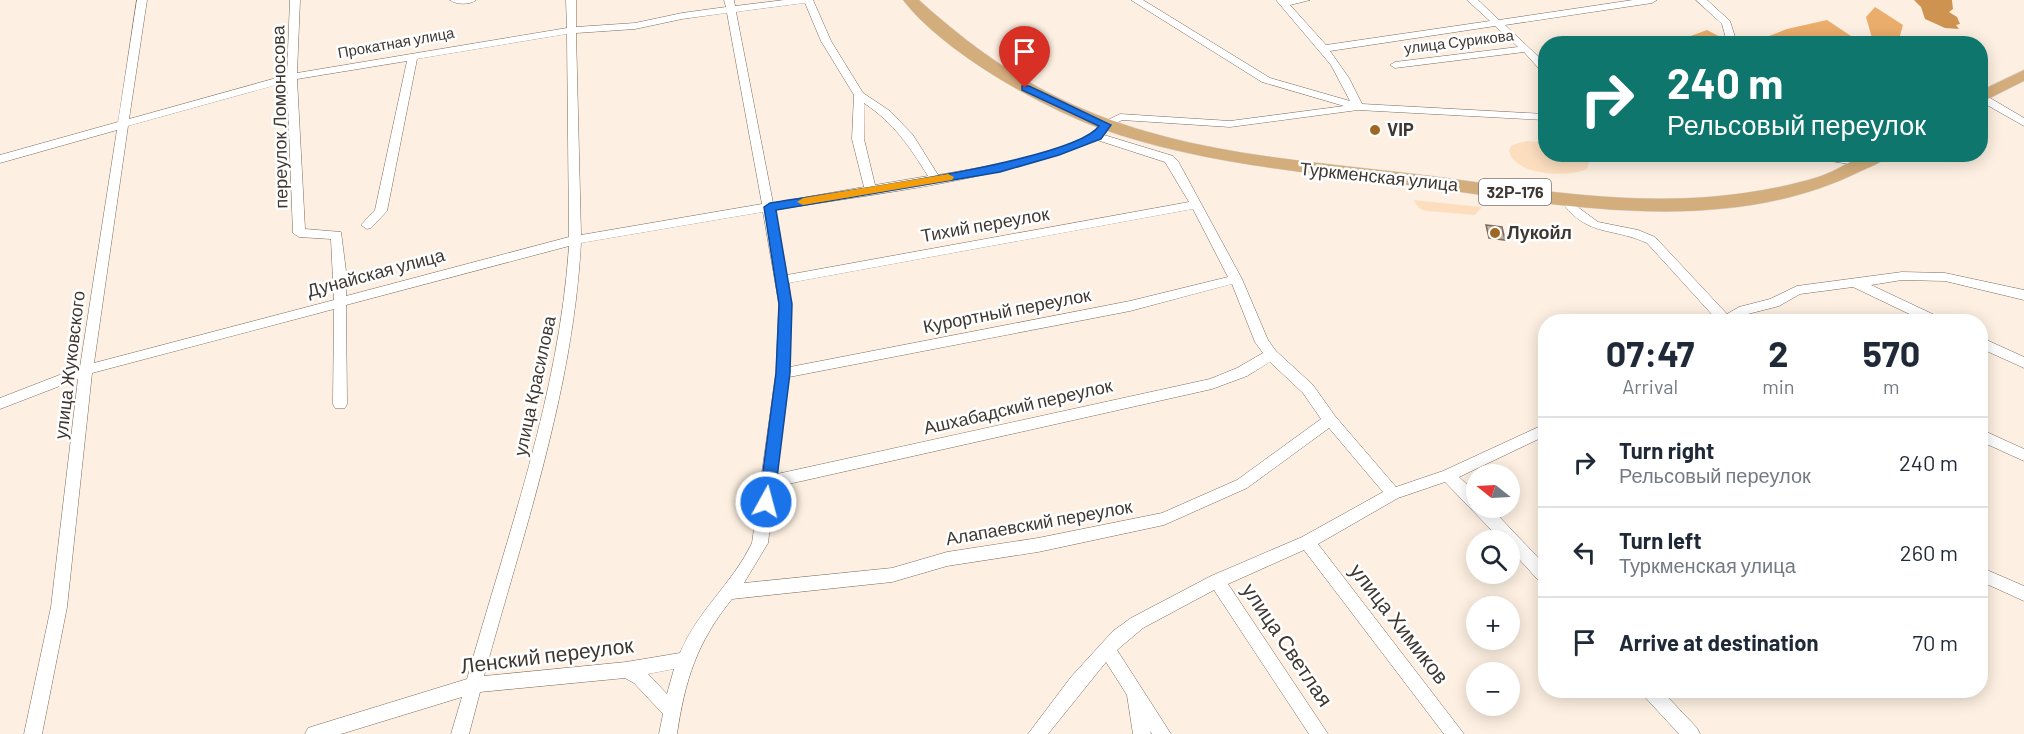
<!DOCTYPE html>
<html lang="en">
<head>
<meta charset="utf-8">
<style>
	body { margin:0; font-family:Barlow,sans-serif; background:#f6f6f7; color:#1f2937; height:100vh; display:flex; flex-direction:column; font-size:22px; white-space:nowrap }
	* { box-sizing:border-box; margin:0 }
	p { font-size:20px; color:#747a83 }
	.icon { flex:none; width:33px; height:33px; fill:none; stroke:currentColor; stroke-width:2; stroke-linecap:round; stroke-linejoin:round }
	.map { position:relative; flex:1; overflow:hidden }
	.details { position:absolute; left:1538px; top:314px; width:450px; height:384px; display:flex; flex-direction:column; background:#fff; border-radius:24px; box-shadow:0 3px 15px #0003 }
	.details>* { flex:none }
	.hud { position:absolute; left:1538px; top:36px; width:450px; height:126px; border-radius:24px; box-shadow:0 3px 15px #0003; background:#0f766e; color:#fff; overflow:hidden }
	.needle { width:39px; rotate:288deg }
	.tools { position:absolute; left:1466px; top:464px; display:grid; gap:12px }
	.tools a { display:grid; place-items:center; width:54px; height:54px; border-radius:50%; background:#fff; box-shadow:0 3px 15px #0003; font-size:30px }
	.pin { position:absolute; display:grid; place-items:center; width:51px; height:51px; color:#fff; margin:-62px -26px; border-radius:50% 50% 50% 0; rotate:-45deg; box-shadow:0 0 6px #0007 }
	.pin .icon { rotate:45deg }
	.me { position:absolute; width:66px; margin:-33px; rotate:7deg; stroke-linejoin:round; filter:drop-shadow(0 0 4px #0008) }
	.turn { display:flex; align-items:center; gap:21px; height:126px; padding:0 30px; font-size:27px }
	.turn .icon { width:78px; height:78px; stroke-width:2.5 }
	.turn b { display:block; font-size:42px; line-height:51px }
	.eta { display:flex; justify-content:space-evenly; align-items:center; height:102px; text-align:center }
	.eta b { font-size:36px; font-weight:700; line-height:42px }
	ul { padding:0; list-style:none }
	li { display:flex; align-items:center; gap:18px; height:90px; padding:0 30px; border-top:2px solid #e0e1e3 }
	li div { flex:1 }
	li b { display:block; font-size:22px }
	li em { font-style:normal }
	.map>svg:first-child { display:block }
	.green { fill:#fcdebf }
	.forest { fill:#eaad6b }
	.water { fill:#ce9351 }
	.building { fill:#c1b1a1; stroke:#7b6c5d; stroke-width:1.5 }
	.lines { fill:none; stroke-linecap:round; stroke-linejoin:round }
	.street-casing { stroke:#7a6b5d; stroke-width:1 }
	.primary-casing { stroke:#d9d7d6; stroke-width:1 }
	.street { fill:#fff; fill-rule:evenodd }
	.primary { fill:#d4ad7c; fill-rule:evenodd }
	.route { fill:#1a73e8; stroke:#114b97; stroke-width:1.5 }
	.slow { fill:#f59e0b }
	.poi-dot { fill:#9e6722; stroke:#fff; stroke-width:2 }
	.labels { text-anchor:middle; stroke-width:5; stroke-linejoin:round; paint-order:stroke }
	.far-street-label { font-size:15px; fill:#3f3832; stroke:#fff }
	.shield { fill:#fff; stroke:#797470; stroke-width:1.5 }
	.shield-label { font-size:16px; font-weight:bold; fill:#3f3832 }
	.street-label { font-size:18px; fill:#3f3832; stroke:#fff }
	.poi-label { font-size:18px; font-weight:bold; fill:#3f3832; stroke:#fff; text-anchor:start }
	.near-street-label { font-size:21px; fill:#3f3832; stroke:#fff }
</style>
</head>
<body>
<div class="map">
<svg width="2024" height="734" viewBox="0 0 2024 734">
	<rect width="100%" height="100%" fill="#fdf0e2"/>
	<g class="green">
		<path d="M1526,141L1545,142V154L1584,155L1589,163L1587,169C1569,178 1513,176 1509,150L1512,145Z"/>
		<path d="M1413,200L1482,207L1475,215L1426,211L1420,209Z"/>
	</g>
	<g class="forest">
		<path d="M1875,7L1903,25L1898,43H1751L1787,29L1827,20L1854,38H1872L1866,17Z"/>
		<path d="M1707,30L1732,43H1654V38H1685Z"/>
	</g>
	<path class="water" d="M1914,0H1952L1953,9L1949,12L1957,17L1960,24L1956,25L1959,29L1945,28L1925,19L1921,7Z"/>
	<path class="building" d="M1486,225L1502,227L1505,240L1489,238Z"/>
	<g class="lines">
		<g class="street-casing">
			<g id="street">
				<path d="M137,0H147L129,119L287,75L290,0H300L297,73L567,28L566,0H576V27L635,23L682,13L726,7L724,0H734L735,6L784,0H813L831,41L863,93L890,111L913,135L938,175L1000,164L1051,151L1093,134L1102,123L1120,114L1230,121L1344,106L1262,82L1131,0H1143L1270,78L1350,101L1331,65L1276,0H1310L1290,5L1326,45L1490,21L1467,0H1478L1499,20L1633,0H1657L1652,3L1505,25L1545,63V72L1541,71L1524,52L1395,68L1390,65L1395,62L1518,47L1495,26L1330,51L1349,78L1362,104L1545,114V120L1358,110L1230,127L1122,120L1110,127L1104,135L1173,156L1178,161L1242,279L1268,340L1276,351L1313,385L1335,416L1396,487L1443,471L1545,424V436L1459,477L1476,493V507H1490L1545,565V583L1539,581L1509,548V540H1501L1445,482L1398,498L1318,544L1464,734H1444L1304,550L1228,584L1328,734H1309L1214,590L1143,628L1117,650L1171,734H1152L1150,731L1151,734H1133L1127,695L1106,662L1048,734H1028L1071,677L1113,631L1131,618L1211,576L1302,537L1383,492L1329,428L1247,488L1164,525L1038,552L947,566L892,582L732,599C697,642 685,680 677,734H659L663,714L634,683L625,678L480,692L469,734H451L462,697L341,734H305L308,728L314,726L467,679C507,536 559,395 569,246L346,305L347,404L345,408H335L333,404L334,309L92,373L67,607L42,734H24L51,607L78,379L0,409V398L80,367L117,130L0,163V155L118,122ZM805,3L821,41L854,95L852,139L864,187L773,203L736,12ZM727,13L762,204L581,235L576,33L635,29L682,19ZM567,34L569,237L346,296V271L341,232L305,229L297,79L407,61L375,210L361,225L367,229L371,228L387,211L417,59ZM287,82L293,233L299,237L331,239L334,300L94,363L128,126ZM864,103C895,124 909,146 928,176L875,185L864,139ZM1097,140L1165,162L1189,202L787,275L775,210C883,192 994,182 1097,140ZM1193,209L1228,277L1130,301L790,367L791,304L789,283ZM763,212L779,304L776,373L752,543C733,583 697,611 680,653L626,662L484,676C523,533 573,392 581,243ZM1232,284L1255,342L1263,353L1237,368L1210,379L777,474L789,377L1130,311ZM1270,362L1303,393L1321,419L1237,480L1162,513L1038,538L947,552L892,568L744,583L768,543L775,487L1212,389L1247,376ZM674,669L667,694L648,674Z"/>
				<path d="M450,0H476C470,5 456,5 450,0Z"/>
				<path d="M1696,0H1707L1730,21L1736,40L1735,42H1727L1722,24Z"/>
				<path d="M1980,94L1985,95L2024,118V126L1980,101Z"/>
				<path d="M1807,154C1823,154 1861,152 1874,163L1868,167L1812,158Z"/>
				<path d="M1565,194L1569,195L1579,208L1598,222L1638,230L1655,237L1727,314L1739,307L1770,299L1797,286L1902,272L1945,273L2024,290V300L1945,281L1902,280L1871,285L1941,318L1943,321H1924L1853,287L1800,294L1779,306L1748,314L1736,321H1718L1647,243C1609,226 1586,238 1559,198Z"/>
				<path d="M1980,337L2024,357V368L1980,348Z"/>
				<path d="M1980,429L2024,449V461L1980,441Z"/>
				<path d="M1980,567L2024,586V601L1980,581Z"/>
				<path d="M1642,690H1661L1697,728L1700,734H1679L1644,696Z"/>
			</g>
		</g>
		<g class="primary-casing">
			<g id="primary">
				<path d="M903,0H919C961,38 1006,72 1057,97C1173,155 1305,160 1431,176C1522,188 1616,204 1708,197C1745,194 1782,188 1818,177C1835,172 1849,161 1865,155C1872,153 1882,154 1890,154C1883,163 1869,167 1859,172C1716,242 1543,201 1393,183C1294,171 1194,162 1099,128C1039,106 942,51 903,0Z"/>
				<path d="M2024,70V81L1980,103V91Z"/>
			</g>
		</g>
		<use href="#street" class="street"/>
		<use href="#primary" class="primary"/>
	</g>
	<path class="route" d="M1022,86H1029L1111,125L1101,139L1059,155L1000,172L776,210L792,304L790,373L774,502L772,506H761L759,502L776,373L779,304L764,207L770,203C824,194 1074,162 1099,126L1022,90Z"/>
	<path class="slow" d="M948,174L954,177L952,180L803,205L797,202L803,198Z"/>
	<g class="poi-dot">
		<circle cx="1375" cy="130" r="6"/>
		<circle cx="1495" cy="233" r="6"/>
	</g>
	<g class="labels">
		<g class="far-street-label">
			<text transform="translate(1459 42) rotate(-7)" y="5">улица Сурикова</text>
			<text transform="translate(396 43) rotate(-10)" y="5">Прокатная улица</text>
		</g>
		<rect class="shield" x="1479" y="179" width="72" height="26" rx="4.5"/>
		<g class="shield-label">
			<text x="1515" y="198">32Р-176</text>
		</g>
		<g class="street-label">
			<text transform="translate(280 117) rotate(-91)" y="6">переулок Ломоносова</text>
			<text transform="translate(1379 177) rotate(6)" y="6">Туркменская улица</text>
			<text transform="translate(985 225) rotate(-10)" y="6">Тихий переулок</text>
			<text transform="translate(376 273) rotate(-15)" y="6">Дунайская улица</text>
			<text transform="translate(1007 311) rotate(-11)" y="6">Курортный переулок</text>
			<text transform="translate(70 365) rotate(-83)" y="6">улица Жуковского</text>
			<text transform="translate(535 386) rotate(-78)" y="6">улица Красилова</text>
			<text transform="translate(1018 407) rotate(-13)" y="6">Ашхабадский переулок</text>
			<text transform="translate(1039 523) rotate(-10)" y="6">Алапаевский переулок</text>
		</g>
		<g class="poi-label">
			<text x="1387" y="136">VIP</text>
			<text x="1507" y="239">Лукойл</text>
		</g>
		<g class="near-street-label">
			<text transform="translate(1399 624) rotate(52)" y="7">улица Химиков</text>
			<text transform="translate(1287 645) rotate(56)" y="7">улица Светлая</text>
			<text transform="translate(547 656) rotate(-7)" y="7">Ленский переулок</text>
		</g>
	</g>
</svg>
<div class="tools">
<a><svg class="needle" viewBox="-14 -14 28 28"><path d="M0-13l5 13h-10z" fill="#e53935"/><path d="M0 13l5-13h-10z" fill="#747a83"/></svg></a>
<a><svg class="icon" aria-label="search" viewBox="0 0 24 24"><circle cx="10" cy="10" r="6"/><path d="M15 15l6 6"/></svg></a>
<a>+</a>
<a>−</a>
</div>
<div class="pin" style="left:1025px;top:88px;background:#d93025"><svg class="icon" aria-label="arrive" viewBox="0 0 24 24"><path d="M6 21V4h12l-3 4 3 4H6"/></svg></div>
<svg class="me" style="left:766px;top:502px" viewBox="-20 -20 40 40"><circle r="17" fill="#1a73e8" stroke="#fff" stroke-width="3"/><path d="M0-11L8 9 0 5-8 9z" fill="#fff"/></svg>
<div class="hud">
<div class="turn"><svg class="icon" aria-label="right" viewBox="0 0 24 24"><path d="M7 20v-9h11M14 6l5 5-5 5"/></svg><div><b>240 m</b>Рельсовый переулок</div></div>
</div>
<section class="details">
<div class="eta">
<div><b>07:47</b><p>Arrival</p></div>
<div><b>2</b><p>min</p></div>
<div><b>570</b><p>m</p></div>
</div>
<ul>
<li><svg class="icon" aria-label="right" viewBox="0 0 24 24"><path d="M7 20v-9h11M14 6l5 5-5 5"/></svg><div><b>Turn right</b><p>Рельсовый переулок</p></div><em>240 m</em></li>
<li><svg class="icon" aria-label="left" viewBox="0 0 24 24"><path d="M17 20v-9H6M10 6l-5 5 5 5"/></svg><div><b>Turn left</b><p>Туркменская улица</p></div><em>260 m</em></li>
<li><svg class="icon" aria-label="arrive" viewBox="0 0 24 24"><path d="M6 21V4h12l-3 4 3 4H6"/></svg><div><b>Arrive at destination</b></div><em>70 m</em></li>
</ul>
</section>
</div>
</body>
</html>
